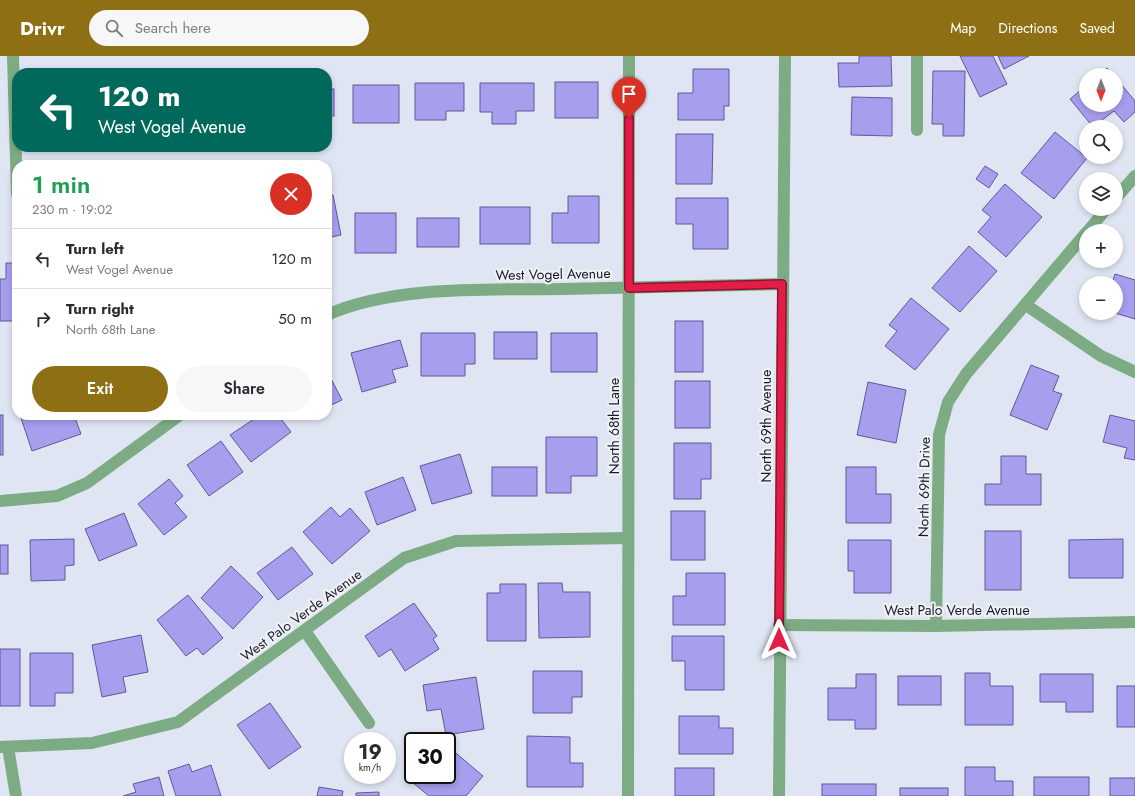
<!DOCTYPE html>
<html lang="en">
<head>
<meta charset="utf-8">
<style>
	body { margin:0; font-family:Jost,sans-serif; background:#f7f7f7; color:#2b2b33; height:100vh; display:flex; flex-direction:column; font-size:15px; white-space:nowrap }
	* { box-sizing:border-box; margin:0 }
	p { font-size:13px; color:#7c7c81 }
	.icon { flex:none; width:22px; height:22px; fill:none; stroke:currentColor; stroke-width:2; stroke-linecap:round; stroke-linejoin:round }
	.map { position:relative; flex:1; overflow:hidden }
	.panel { position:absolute; left:12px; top:104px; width:320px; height:260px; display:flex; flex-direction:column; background:#fff; border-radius:16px; box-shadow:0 2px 6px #0003 }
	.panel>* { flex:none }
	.guide { position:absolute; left:12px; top:12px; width:320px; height:84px; border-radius:16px; box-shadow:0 2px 6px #0003; background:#00695c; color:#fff; overflow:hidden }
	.needle { width:26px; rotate:180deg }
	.buttons { position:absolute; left:1079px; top:12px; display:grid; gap:8px }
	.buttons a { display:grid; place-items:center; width:44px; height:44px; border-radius:50%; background:#fff; box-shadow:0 2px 6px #0003; font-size:20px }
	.speed { position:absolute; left:344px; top:676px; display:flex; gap:8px; font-size:20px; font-weight:700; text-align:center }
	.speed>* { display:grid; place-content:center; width:52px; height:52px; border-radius:50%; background:#fff; box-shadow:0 2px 6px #0003; line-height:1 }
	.speed small { font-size:10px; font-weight:400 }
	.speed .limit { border:2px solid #111; border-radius:6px; background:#fff; color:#111 }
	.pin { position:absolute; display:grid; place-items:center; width:34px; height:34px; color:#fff; margin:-41px -17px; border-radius:50% 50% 50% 0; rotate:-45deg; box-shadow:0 0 4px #0007 }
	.pin .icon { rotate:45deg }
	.me { position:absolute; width:44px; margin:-22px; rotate:0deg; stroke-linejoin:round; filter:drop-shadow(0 0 3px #0008) }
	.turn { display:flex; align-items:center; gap:14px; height:84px; padding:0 20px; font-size:18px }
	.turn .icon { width:52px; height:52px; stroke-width:2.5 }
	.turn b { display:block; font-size:28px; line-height:34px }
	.round { display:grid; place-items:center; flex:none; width:42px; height:42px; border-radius:21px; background:#f7f7f7 }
	.headline { display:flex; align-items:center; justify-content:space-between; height:68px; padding:0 20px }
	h1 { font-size:24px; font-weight:600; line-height:30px; color:#1e9e55 }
	.button { display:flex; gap:8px; margin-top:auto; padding:8px 20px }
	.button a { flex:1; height:46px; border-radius:24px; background:#8e6f13; color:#fff; font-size:16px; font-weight:600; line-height:46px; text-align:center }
	.button a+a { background:#f7f7f7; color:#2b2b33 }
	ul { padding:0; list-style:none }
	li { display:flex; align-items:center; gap:12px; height:60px; padding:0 20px; border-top:1px solid #e1e1e2 }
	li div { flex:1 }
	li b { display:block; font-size:15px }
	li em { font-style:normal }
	header { display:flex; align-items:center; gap:24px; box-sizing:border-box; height:56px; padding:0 20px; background:#8e6f13; color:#fff }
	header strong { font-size:19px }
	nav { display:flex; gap:22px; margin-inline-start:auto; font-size:14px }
	.search { width:280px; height:36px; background:#f7f7f7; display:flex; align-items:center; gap:10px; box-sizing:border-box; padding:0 14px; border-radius:22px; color:#7c7c81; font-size:15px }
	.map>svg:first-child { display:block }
	.building { fill:#a79eed; stroke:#615999 }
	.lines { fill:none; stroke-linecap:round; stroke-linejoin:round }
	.service { stroke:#7dac84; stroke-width:12 }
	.minor { stroke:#7dac84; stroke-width:12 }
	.route-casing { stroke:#92132f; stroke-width:10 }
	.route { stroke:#e11d48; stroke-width:7 }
	.labels { text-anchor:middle; stroke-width:4; stroke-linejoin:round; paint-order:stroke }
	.street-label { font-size:14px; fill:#141c35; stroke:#f2f2f2 }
</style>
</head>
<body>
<header>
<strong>Drivr</strong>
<div class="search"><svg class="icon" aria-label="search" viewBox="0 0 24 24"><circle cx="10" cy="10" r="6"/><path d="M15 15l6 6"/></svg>Search here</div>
<nav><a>Map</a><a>Directions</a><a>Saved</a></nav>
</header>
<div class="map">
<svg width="1135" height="740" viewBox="0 0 1135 740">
	<rect width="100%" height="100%" fill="#dfe5f3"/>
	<g class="building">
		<path d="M859,0H891L892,30L839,31L838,7H859Z"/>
		<path d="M960,0H993L1007,28L980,41Z"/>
		<path d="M998,0H1029L1004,13Z"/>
		<path d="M1107,12L1113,19H1099Z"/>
		<path d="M693,13H729V50H724V64H678V37H693Z"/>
		<path d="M933,15H965L964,80H943V68H932Z"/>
		<path d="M1116,22L1135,45V56L1124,66L1114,55L1093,71L1070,43L1086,30V49H1116Z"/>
		<rect x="555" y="26" width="43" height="36"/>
		<path d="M415,27H464V55H446V64H415Z"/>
		<path d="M480,27H534V55H516V68H492V56H480Z"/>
		<rect x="353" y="29" width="46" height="38"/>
		<rect x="327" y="33" width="7" height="27"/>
		<path d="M852,41L892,42V80L851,79Z"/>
		<path d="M1055,76L1087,102L1054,143L1021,117Z"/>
		<path d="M676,78H713L712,128H676Z"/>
		<path d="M985,110L998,118L989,132L976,123Z"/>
		<path d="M1005,128L1042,161L1006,201L978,176L991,161L982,154Z"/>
		<path d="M333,139L341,179L327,182V140Z"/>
		<path d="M568,140H599V187H552V157H568Z"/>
		<path d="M676,142H728V193H693V168H676Z"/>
		<rect x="480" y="151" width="50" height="37"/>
		<rect x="355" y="157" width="41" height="40"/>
		<rect x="417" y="162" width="42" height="29"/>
		<path d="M969,190L997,215L960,256L932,232Z"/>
		<path d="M6,207H17V265H0V223H6Z"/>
		<path d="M1115,218L1135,224V263L1115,257L1116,227H1112Z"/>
		<path d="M911,242L949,273L915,314L885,290L897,275L889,269Z"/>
		<rect x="675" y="265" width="28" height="51"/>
		<rect x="494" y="276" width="43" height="27"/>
		<path d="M421,277H475V308H465V320H421Z"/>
		<rect x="551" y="277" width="46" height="39"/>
		<path d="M400,284L408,310L392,314L396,326L362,336L351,297Z"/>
		<path d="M1031,309L1059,320L1053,335L1062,338L1047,374L1010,359Z"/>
		<path d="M327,315L342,344L327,351Z"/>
		<rect x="675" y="325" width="35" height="47"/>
		<path d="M868,326L906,334L896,387L857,379Z"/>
		<rect x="0" y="359" width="3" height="40"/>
		<path d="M20,359H74L81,378L32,395Z"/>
		<path d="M260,359H278L291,376L251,406L230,379Z"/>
		<path d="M298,359H311L301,364Z"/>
		<path d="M1110,359L1135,365V404L1124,402L1127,392L1103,386Z"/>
		<path d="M546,381H597V420H571V437H546Z"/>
		<path d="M221,385L243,416L209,440L187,409Z"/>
		<path d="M674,387H711V423H701V443H674Z"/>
		<path d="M460,398L472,437L432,448L420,410Z"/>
		<path d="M1001,400H1026V418H1041V449H985V428H1001Z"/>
		<rect x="492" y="411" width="45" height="29"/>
		<path d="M846,411H876V438H891V467H846Z"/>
		<path d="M403,421L416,454L377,469L365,436Z"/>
		<path d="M169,423L183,440L175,447L187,461L164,479L138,448Z"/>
		<path d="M331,451L340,461L350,452L370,475L332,508L303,476Z"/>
		<rect x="671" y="455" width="34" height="49"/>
		<path d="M124,457L137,489L99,505L85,473Z"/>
		<rect x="985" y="475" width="36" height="59"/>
		<path d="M74,483V509L65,510V524L31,525L30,484Z"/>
		<path d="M1123,483V522H1069V484Z"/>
		<path d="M848,484H891V537H854V515H848Z"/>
		<rect x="0" y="489" width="8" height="29"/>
		<path d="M292,491L313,518L278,544L257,517Z"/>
		<path d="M231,510L263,541L233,573L201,542Z"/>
		<path d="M686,517H725V569H673V540H686Z"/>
		<path d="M538,527H562L563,536H590V581L539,582Z"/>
		<path d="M500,528H526V585H487V537H500Z"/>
		<path d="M188,539L223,582L203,599L197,592L186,600L157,564Z"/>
		<path d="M414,547L437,580L433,583L439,593L405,615L391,593L379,601L365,580Z"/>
		<path d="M141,579L148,616L123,621L126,636L102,641L92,589Z"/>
		<path d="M672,580H724V634H685V605H672Z"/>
		<rect x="0" y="593" width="20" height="57"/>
		<path d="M30,597H73V637H55V650H30Z"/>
		<path d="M533,615H582V641H572V657H533Z"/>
		<path d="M965,617H990V630H1013V669H965Z"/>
		<path d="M856,618H876V673H855V664H828V632H856Z"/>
		<path d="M1040,618H1093V656H1066V646H1040Z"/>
		<rect x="898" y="620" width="43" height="29"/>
		<path d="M476,621L484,673L446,679L441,653L427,655L423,629Z"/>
		<rect x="1117" y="630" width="18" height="41"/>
		<path d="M270,647L301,691L269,713L237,669Z"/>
		<path d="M679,660H719V672H733V698H679Z"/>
		<path d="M527,680L570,681V707H583V731H527Z"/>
		<path d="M450,692L483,720L466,740H429L407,722L413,715V719H447V695Z"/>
		<path d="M189,708L192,716L211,709L221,740H176L168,715Z"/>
		<path d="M965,711H995V725H1013V740H965Z"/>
		<rect x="675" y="712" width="39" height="28"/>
		<path d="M159,721L164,740H123L136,736L133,728Z"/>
		<rect x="1034" y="721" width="55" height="19"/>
		<rect x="1110" y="722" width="25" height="18"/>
		<rect x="822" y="728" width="54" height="12"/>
		<path d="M319,731L343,735L342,740H317Z"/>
		<rect x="900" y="732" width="48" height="8"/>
		<path d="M379,736V740H356V737Z"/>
	</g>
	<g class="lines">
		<path class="service" d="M917,74V0"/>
		<g class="minor">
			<path d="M13,0L17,138"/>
			<path d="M1116,142L1135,120"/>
			<path d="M1088,175L1106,153"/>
			<path d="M1026,249L1101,300L1135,316"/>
			<path d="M327,259C394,229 490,234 563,233C636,232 709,230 782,228"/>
			<path d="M0,445L57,440L87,427L180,359"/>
			<path d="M779,569L936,570L1135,566"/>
			<path d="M936,570L939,379L948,346L966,318L1086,177"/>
			<path d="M305,575L369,667"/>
			<path d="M0,691L92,687L178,666L404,502L456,485L628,482"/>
			<path d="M8,691L16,740"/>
			<path d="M628,740L629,0"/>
			<path d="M779,740L785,0"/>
		</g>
	</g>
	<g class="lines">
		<g class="route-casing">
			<path id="route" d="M629,62V232L782,228L779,584"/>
		</g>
		<use href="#route" class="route"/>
	</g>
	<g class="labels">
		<g class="street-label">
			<text transform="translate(553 218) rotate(-1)" y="5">West Vogel Avenue</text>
			<text transform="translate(614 370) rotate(-90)" y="5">North 68th Lane</text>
			<text transform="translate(766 370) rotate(-90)" y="5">North 69th Avenue</text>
			<text transform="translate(924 431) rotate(-89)" y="5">North 69th Drive</text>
			<text x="957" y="559">West Palo Verde Avenue</text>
			<text transform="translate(301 559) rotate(-36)" y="5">West Palo Verde Avenue</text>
		</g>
	</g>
</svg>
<div class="buttons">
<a><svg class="needle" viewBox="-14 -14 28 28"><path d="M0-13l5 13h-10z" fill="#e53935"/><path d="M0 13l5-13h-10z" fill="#7c7c81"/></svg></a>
<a><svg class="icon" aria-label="search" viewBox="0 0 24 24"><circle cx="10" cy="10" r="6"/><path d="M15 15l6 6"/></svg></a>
<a><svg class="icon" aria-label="layers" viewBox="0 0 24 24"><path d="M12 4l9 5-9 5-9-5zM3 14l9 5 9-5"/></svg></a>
<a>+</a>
<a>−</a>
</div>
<div class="speed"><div>19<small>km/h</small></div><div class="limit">30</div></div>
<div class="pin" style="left:629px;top:62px;background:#d93025"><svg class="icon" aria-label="arrive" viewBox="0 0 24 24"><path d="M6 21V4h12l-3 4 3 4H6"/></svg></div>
<svg class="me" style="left:779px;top:584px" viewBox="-20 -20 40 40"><path d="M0-17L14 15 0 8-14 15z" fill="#e11d48" stroke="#fff" stroke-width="4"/></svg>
<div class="guide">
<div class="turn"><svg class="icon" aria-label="left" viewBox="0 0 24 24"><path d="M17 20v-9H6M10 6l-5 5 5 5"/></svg><div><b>120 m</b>West Vogel Avenue</div></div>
</div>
<section class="panel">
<div class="headline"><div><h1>1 min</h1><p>230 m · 19:02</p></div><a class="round" style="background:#d93025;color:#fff"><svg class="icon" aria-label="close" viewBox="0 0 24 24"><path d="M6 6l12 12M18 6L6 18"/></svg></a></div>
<ul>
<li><svg class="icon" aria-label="left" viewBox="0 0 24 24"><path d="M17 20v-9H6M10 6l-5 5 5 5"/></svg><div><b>Turn left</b><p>West Vogel Avenue</p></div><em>120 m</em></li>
<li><svg class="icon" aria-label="right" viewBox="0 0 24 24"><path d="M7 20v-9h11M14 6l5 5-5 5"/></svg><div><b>Turn right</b><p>North 68th Lane</p></div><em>50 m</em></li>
</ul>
<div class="button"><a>Exit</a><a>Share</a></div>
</section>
</div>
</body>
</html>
